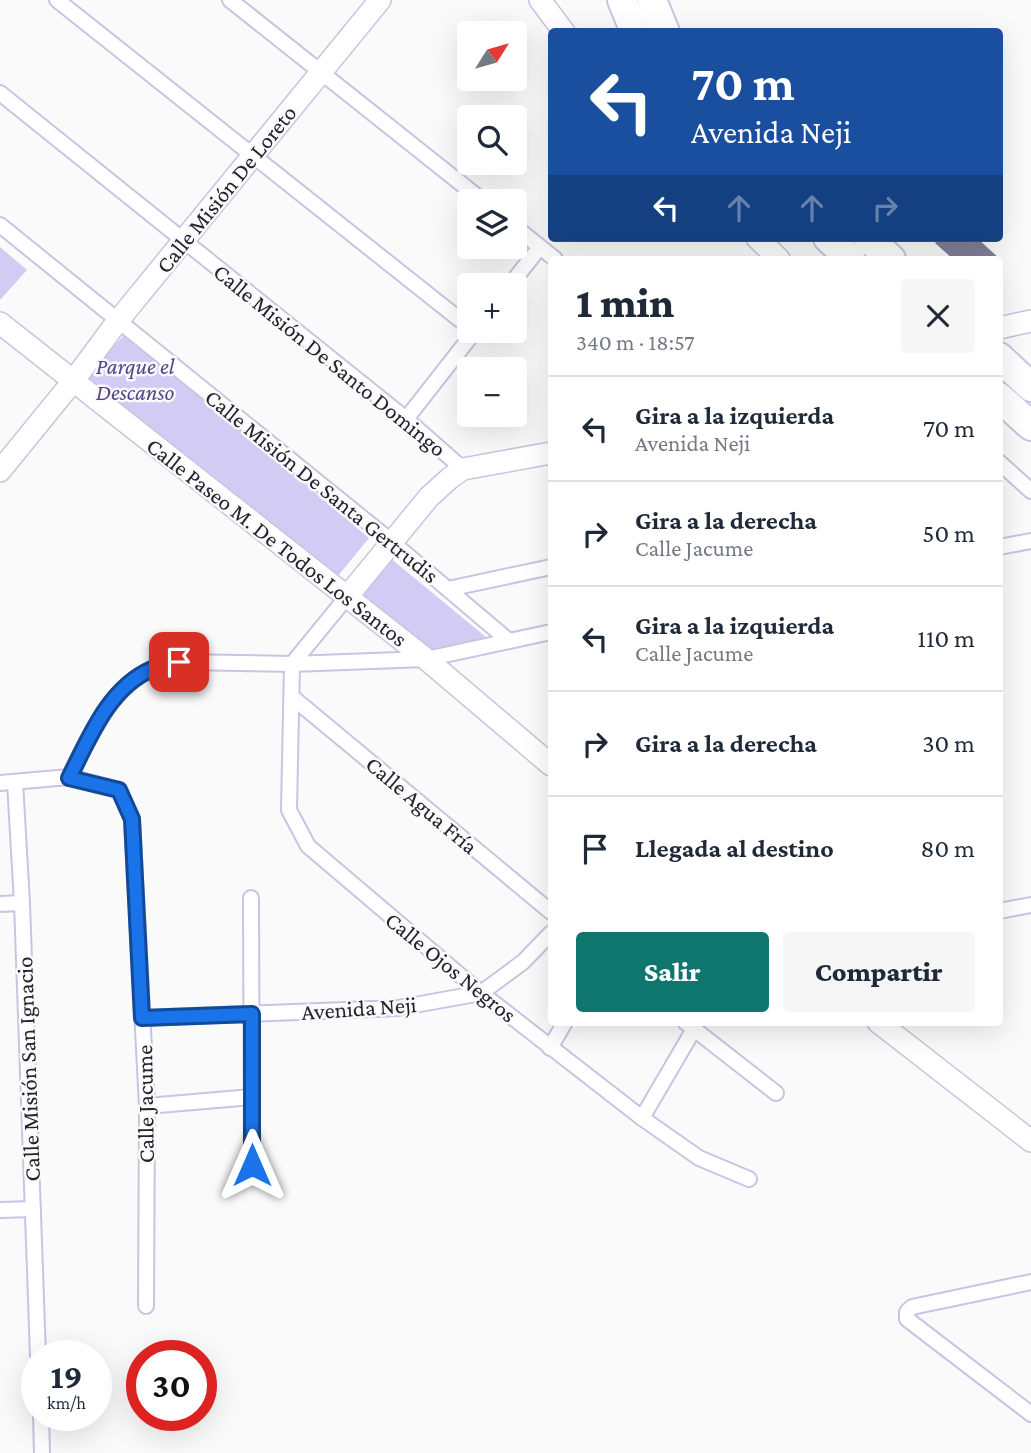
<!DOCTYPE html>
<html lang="es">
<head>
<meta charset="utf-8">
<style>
	body { margin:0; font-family:"Crimson Pro",serif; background:#f6f6f7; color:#1f2937; height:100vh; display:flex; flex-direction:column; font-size:26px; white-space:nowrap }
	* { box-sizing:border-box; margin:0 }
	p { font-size:23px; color:#747a83 }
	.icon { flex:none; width:38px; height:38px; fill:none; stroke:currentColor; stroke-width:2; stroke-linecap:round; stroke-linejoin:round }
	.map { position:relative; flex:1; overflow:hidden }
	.drawer { position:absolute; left:548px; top:256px; width:455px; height:770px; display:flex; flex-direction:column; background:#fff; border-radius:7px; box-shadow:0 7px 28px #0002 }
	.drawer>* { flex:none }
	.banner { position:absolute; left:548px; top:28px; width:455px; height:214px; border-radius:7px; box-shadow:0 7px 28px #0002; background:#1a4fa0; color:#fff; overflow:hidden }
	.needle { width:46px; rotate:53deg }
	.buttons { position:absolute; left:457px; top:21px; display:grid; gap:14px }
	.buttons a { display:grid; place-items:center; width:70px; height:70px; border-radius:7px; background:#fff; box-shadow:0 7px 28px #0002; font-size:35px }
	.speed { position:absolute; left:21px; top:1340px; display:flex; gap:14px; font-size:35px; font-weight:700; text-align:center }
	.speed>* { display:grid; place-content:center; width:91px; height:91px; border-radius:50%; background:#fff; box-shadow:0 7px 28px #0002; line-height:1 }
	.speed small { font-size:18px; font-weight:400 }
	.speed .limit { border:10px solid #d22; background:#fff; color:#111 }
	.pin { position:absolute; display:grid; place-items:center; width:60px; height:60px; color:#fff; margin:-30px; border-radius:14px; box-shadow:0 4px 10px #0006 }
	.me { position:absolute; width:77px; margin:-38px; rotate:0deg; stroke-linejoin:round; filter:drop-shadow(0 0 5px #0008) }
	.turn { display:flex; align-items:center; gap:24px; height:147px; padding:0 28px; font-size:32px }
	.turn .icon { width:91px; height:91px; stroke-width:2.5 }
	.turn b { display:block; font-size:49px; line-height:60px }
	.lanes { display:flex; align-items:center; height:66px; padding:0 28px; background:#0003; justify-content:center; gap:35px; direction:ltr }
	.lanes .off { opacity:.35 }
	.round { display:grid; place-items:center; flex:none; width:74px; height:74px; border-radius:7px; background:#f6f6f7 }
	.overview { display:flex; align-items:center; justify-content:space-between; height:119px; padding:0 28px }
	h1 { font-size:42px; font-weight:800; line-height:52px }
	.cta { display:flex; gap:14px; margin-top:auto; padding:14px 28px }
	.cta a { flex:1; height:80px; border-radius:7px; background:#0f766e; color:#fff; font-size:28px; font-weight:800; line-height:80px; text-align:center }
	.cta a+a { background:#f6f6f7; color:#1f2937 }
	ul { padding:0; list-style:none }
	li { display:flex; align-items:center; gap:21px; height:105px; padding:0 28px; border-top:2px solid #e0e1e3 }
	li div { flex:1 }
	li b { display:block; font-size:26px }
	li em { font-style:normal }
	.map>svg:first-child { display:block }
	.green { fill:#d2cbf4 }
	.building { fill:#827e98 }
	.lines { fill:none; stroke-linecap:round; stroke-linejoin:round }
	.street-casing { stroke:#c9c4e1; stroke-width:18 }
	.secondary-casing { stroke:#c9c4e1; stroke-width:24 }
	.highway-casing { stroke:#c9c4e1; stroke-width:32 }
	.street { stroke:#fff; stroke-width:14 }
	.secondary { stroke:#fff; stroke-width:21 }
	.highway { stroke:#fff; stroke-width:28 }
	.route-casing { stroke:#114b97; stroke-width:18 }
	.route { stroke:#1a73e8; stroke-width:12 }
	.labels { text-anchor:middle; stroke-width:5; stroke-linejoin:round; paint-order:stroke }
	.street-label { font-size:23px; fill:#24222d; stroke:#fafafa }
	.park-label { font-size:23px; font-style:italic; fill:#55428c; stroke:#fafafa }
</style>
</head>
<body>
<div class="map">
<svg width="1031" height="1453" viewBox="0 0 1031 1453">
	<rect width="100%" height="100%" fill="#fafafa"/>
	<g class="green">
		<path d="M0,247L27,270L0,300Z"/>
		<path d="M126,333L369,538L337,577L85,377Z"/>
		<path d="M384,553L486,637L433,655L350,590Z"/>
	</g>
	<path class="building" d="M940,238H977L1002,261L999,265V259H953L935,243Z"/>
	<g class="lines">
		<g class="street-casing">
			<g id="street">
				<path d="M57,0L469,327"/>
				<path d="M230,0L483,201"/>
				<path d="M0,93L406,419L463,469"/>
				<path d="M0,225L392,542L509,641"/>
				<path d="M514,226L555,259"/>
				<path d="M510,285L540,247"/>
				<path d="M406,419L475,331"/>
				<path d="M999,462L1031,491"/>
				<path d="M999,547L1031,541"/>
				<path d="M448,589L551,567"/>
				<path d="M346,598L292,664L289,810L308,846L481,993L642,1118L699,1158L749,1179"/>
				<path d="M292,697L551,912"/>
				<path d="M69,777L119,790L132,819L147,1106L146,1306"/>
				<path d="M15,782L22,903L38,1356"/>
				<path d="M0,783L69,777C89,739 109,688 152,669C160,665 170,664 179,662L292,664L426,659L551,632"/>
				<path d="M251,898L252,1165"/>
				<path d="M0,904L22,903"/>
				<path d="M999,911L1031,905"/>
				<path d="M142,1018L398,1008L481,993L523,962L551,933"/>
				<path d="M685,1022L776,1093"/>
				<path d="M550,1048L565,1022"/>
				<path d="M147,1106L252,1097"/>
				<path d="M642,1118L694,1029"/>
				<path d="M0,1210L33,1209"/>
				<path d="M1031,1282L912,1307L907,1312V1319L1031,1414"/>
				<path d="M41,1416L42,1453"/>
			</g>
		</g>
		<g class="secondary-casing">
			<g id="secondary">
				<path d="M540,0L564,32"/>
				<path d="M757,238L779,259"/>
				<path d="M0,323L426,659L551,765"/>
				<path d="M999,328L1031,321"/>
				<path d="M0,471L74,380L117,322L380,0"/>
				<path d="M346,598L429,497L450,478L463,469L551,453"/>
				<path d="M878,1022L1031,1141"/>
			</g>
		</g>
		<g class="highway-casing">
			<g id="highway">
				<path d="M622,0L635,32"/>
				<path d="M652,0L665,32"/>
				<path d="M828,238L851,259"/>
				<path d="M868,238L891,259"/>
				<path d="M999,357L1031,387"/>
				<path d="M999,397L1031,426"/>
			</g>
		</g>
		<use href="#street" class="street"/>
		<use href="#secondary" class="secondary"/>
		<use href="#highway" class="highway"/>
	</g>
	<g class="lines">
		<g class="route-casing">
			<path id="route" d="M179,662C170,664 160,665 152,669C108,688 89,739 69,778L119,790L132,819L142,1018L252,1014V1165"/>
		</g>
		<use href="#route" class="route"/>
	</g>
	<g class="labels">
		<g class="street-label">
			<text transform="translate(226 189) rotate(-51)" y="8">Calle Misión De Loreto</text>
			<text transform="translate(330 360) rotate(39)" y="8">Calle Misión De Santo Domingo</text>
			<text transform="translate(322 486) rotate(39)" y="8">Calle Misión De Santa Gertrudis</text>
			<text transform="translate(277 542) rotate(38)" y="8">Calle Paseo M. De Todos Los Santos</text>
			<text transform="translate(422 805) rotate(40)" y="8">Calle Agua Fría</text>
			<text transform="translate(451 967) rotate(39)" y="8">Calle Ojos Negros</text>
			<text transform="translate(359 1008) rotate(-4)" y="8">Avenida Neji</text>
			<text transform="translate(28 1069) rotate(-92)" y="8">Calle Misión San Ignacio</text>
			<text transform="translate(145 1104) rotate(-91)" y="8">Calle Jacume</text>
		</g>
		<g class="park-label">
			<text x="135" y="374">Parque el<tspan x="135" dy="26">Descanso</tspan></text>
		</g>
	</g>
</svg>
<div class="buttons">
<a><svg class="needle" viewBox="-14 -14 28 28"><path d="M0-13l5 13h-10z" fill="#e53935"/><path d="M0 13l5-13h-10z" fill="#747a83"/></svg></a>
<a><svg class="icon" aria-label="search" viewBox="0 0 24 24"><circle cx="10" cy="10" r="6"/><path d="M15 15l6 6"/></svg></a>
<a><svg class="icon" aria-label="layers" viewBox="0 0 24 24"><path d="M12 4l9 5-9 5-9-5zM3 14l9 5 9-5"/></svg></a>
<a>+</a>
<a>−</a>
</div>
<div class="speed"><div>19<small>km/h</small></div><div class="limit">30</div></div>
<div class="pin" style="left:179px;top:662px;background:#d93025"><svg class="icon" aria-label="arrive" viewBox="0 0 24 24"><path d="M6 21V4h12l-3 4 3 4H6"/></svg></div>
<svg class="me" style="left:252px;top:1165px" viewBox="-20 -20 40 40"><path d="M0-17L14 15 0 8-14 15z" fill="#1a73e8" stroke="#fff" stroke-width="4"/></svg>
<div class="banner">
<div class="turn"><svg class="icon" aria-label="left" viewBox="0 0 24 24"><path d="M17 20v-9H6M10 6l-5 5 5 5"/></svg><div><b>70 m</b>Avenida Neji</div></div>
<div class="lanes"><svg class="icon" aria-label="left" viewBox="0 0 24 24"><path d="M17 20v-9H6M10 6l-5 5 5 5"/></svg><svg class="icon off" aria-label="ahead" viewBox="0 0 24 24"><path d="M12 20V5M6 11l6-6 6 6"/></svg><svg class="icon off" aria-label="ahead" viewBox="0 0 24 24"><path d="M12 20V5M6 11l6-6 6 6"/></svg><svg class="icon off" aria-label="right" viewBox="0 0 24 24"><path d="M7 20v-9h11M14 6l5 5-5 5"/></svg></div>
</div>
<section class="drawer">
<div class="overview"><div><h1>1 min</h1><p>340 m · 18:57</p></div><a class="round"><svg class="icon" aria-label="close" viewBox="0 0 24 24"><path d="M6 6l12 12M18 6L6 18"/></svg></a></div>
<ul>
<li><svg class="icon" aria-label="left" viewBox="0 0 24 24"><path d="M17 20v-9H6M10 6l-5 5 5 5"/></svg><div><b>Gira a la izquierda</b><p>Avenida Neji</p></div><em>70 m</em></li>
<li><svg class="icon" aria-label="right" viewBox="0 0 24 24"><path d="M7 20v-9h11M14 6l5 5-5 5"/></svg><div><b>Gira a la derecha</b><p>Calle Jacume</p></div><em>50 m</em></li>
<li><svg class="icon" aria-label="left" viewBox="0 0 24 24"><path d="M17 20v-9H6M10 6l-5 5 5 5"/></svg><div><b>Gira a la izquierda</b><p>Calle Jacume</p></div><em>110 m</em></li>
<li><svg class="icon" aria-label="right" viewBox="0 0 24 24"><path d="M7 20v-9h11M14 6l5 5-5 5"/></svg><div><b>Gira a la derecha</b></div><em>30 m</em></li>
<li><svg class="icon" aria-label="arrive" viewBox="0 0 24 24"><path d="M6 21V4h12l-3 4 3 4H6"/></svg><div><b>Llegada al destino</b></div><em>80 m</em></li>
</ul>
<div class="cta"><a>Salir</a><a>Compartir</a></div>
</section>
</div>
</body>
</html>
